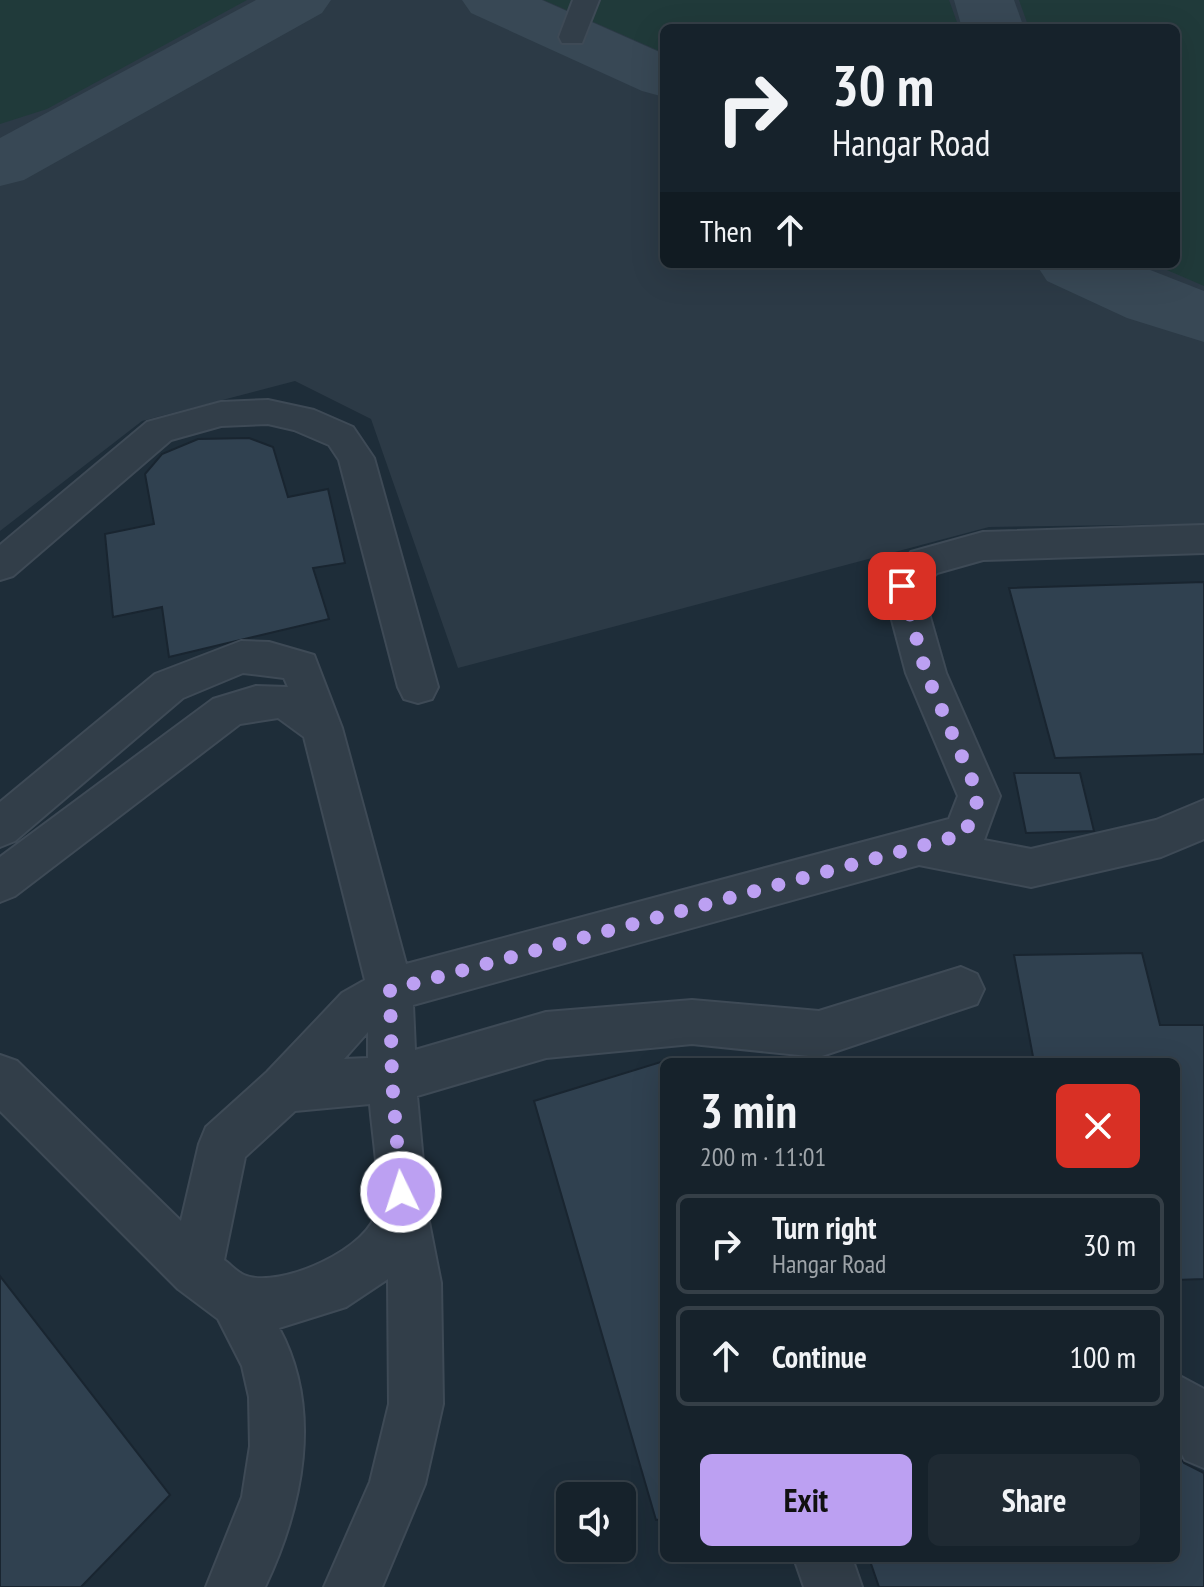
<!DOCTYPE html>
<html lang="en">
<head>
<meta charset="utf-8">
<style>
	body { margin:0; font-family:"PT Sans Narrow",sans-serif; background:#1f2a33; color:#f1f3f6; height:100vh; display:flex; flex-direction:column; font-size:30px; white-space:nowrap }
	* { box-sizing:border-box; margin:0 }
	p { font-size:26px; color:#9ea4a9 }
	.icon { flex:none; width:44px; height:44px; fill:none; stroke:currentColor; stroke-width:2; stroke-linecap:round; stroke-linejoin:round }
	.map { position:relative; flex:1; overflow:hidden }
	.drawer { position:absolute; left:660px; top:1058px; width:520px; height:504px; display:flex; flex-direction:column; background:#16222b; border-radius:12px; box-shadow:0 8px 32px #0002,0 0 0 2px #353f47 }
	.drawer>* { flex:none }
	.top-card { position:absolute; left:660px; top:24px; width:520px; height:244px; border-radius:12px; box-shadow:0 8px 32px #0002,0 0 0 2px #353f47; background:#16222b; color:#f1f3f6; overflow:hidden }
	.tools { position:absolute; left:556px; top:1482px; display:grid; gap:16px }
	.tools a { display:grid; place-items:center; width:80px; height:80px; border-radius:12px; background:#16222b; box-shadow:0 8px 32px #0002,0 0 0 2px #353f47; font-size:40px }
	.pin { position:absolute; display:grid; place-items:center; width:68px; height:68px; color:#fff; margin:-34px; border-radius:16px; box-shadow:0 4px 12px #0006 }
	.me { position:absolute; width:88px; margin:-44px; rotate:356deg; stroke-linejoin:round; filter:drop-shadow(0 0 6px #0008) }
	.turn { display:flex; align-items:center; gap:28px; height:168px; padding:0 40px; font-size:36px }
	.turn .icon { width:104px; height:104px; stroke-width:2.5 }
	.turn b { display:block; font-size:56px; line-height:68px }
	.then { display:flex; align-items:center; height:76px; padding:0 40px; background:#0003; gap:16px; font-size:30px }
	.round { display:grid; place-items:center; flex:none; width:84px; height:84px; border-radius:12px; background:#1f2a33 }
	.summary { display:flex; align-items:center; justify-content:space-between; height:136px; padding:0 40px }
	h1 { font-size:48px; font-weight:700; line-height:60px }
	.primary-button { display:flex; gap:16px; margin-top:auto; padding:16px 40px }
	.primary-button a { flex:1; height:92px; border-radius:12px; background:#bca0f2; color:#111; font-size:32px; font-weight:700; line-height:92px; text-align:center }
	.primary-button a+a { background:#1f2a33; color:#f1f3f6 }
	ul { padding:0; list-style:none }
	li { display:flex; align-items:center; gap:24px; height:100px; margin:0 16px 12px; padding:0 24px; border:4px solid #353f47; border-radius:12px }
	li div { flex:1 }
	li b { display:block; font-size:30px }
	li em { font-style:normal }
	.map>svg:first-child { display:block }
	.airport { fill:#2c3a46; fill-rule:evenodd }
	.green { fill:#203a3a }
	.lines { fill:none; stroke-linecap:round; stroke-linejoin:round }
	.taxiway { fill:#384855; fill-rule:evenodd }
	.building { fill:#304150; stroke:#192530; stroke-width:2 }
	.minor-casing { stroke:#3e4a56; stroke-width:4 }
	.minor { fill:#323e49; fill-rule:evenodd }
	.route { stroke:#bca0f2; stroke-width:14; stroke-dasharray:0 25.2 }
</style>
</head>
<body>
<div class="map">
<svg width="1204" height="1587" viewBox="0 0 1204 1587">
	<rect width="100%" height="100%" fill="#1e2d39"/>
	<path class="airport" d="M0,0H1204V524L989,527L458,668L371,419L295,381L142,421L0,531ZM664,28H1176V264H664Z"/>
	<g class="green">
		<path d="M0,0H247L47,109L0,124Z"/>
		<path d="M544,0H949L959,28H664V53Z"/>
		<path d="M1019,0H1204V286L1153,264H1176V28H1029Z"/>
	</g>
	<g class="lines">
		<g class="taxiway">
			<path d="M256,0H331L322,13L24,180L0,186V138Z"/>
			<path d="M462,0H542L664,54V97L642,91L471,13Z"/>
			<path d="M954,0H1014L1024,28H962Z"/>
			<path d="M1036,264H1135L1204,291V342L1127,318L1047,281Z"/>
		</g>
	</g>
	<g class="building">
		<path d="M249,438L273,447L288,497L328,489L345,563L313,568L329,619L169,657L162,607L113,617L105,534L154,524L145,474L162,454L198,439Z"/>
		<path d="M1204,582V754L1055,758L1009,588Z"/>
		<path d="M1014,773H1080L1094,831L1026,833Z"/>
		<path d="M1142,953L1160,1025H1204V1279L1176,1280V1062H1034L1014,955Z"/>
		<path d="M664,1061V1519L656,1520L534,1101Z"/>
		<path d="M0,1276L170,1495L81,1587H0Z"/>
		<path d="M1176,1449L1184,1463L1204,1473V1587H879L869,1558H1176Z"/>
	</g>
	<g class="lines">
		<g class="minor-casing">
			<g id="minor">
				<path d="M573,0H599L582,43H562L559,37Z"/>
				<path d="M268,400L314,410L353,427L374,458L438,687L432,699L418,703L404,699L398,687L339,460L329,445L294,430L268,424L221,426L171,440L13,576L0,580V545L147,422L221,402Z"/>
				<path d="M1204,525V553L983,560L937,573L922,589L946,673L1000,796L984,840L1031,849L1156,820L1204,800V839L1161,857L1031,887L919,865L413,1005L415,1050L546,1012L692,1000L819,1011L961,967L977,974L984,989L977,1004L819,1057L692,1044L546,1058L417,1096L428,1217L441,1283L443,1404L425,1484L382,1587H324L370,1482L389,1404L388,1279L346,1307L279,1328C323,1409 303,1507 265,1587H206L242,1497L250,1446L249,1397L242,1366L218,1319L178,1289L0,1111V1055L17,1061L181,1221L199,1144L206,1127L267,1072L342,993L365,980L304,737L278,718L240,724L15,896L0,902V857L213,699L256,686L288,687L284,678L243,673L183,698L15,841L0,847V802L155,674L241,641L269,642L314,655L342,728L406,964L949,819L958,796L906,673L883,586L911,552L983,532ZM368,1032V1058L344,1059ZM370,1104C372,1132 381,1184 377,1209C372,1248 279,1290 244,1275C237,1272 230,1264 224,1260L245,1157L295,1111Z"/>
				<path d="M1176,1374L1204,1389V1468L1185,1460L1176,1443Z"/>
				<path d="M794,1558H852L862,1587H804Z"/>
			</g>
		</g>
		<use href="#minor" class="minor"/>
	</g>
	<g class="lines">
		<path class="route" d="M401,1192L392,1080L390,990L965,834L979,796L926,673L902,586"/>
	</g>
</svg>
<div class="tools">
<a><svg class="icon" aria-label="sound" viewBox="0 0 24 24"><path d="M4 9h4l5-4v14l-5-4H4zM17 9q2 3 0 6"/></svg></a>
</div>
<div class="pin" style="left:902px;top:586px;background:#d93025"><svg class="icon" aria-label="arrive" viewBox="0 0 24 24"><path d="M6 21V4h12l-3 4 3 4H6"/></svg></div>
<svg class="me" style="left:401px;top:1192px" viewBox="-20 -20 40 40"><circle r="17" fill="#bca0f2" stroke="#fff" stroke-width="3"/><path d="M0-11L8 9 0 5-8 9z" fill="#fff"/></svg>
<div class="top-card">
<div class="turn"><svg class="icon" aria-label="right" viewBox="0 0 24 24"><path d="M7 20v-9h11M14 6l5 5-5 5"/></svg><div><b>30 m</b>Hangar Road</div></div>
<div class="then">Then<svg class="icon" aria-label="ahead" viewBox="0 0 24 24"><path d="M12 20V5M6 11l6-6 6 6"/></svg></div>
</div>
<section class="drawer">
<div class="summary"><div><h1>3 min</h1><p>200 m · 11:01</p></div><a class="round" style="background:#d93025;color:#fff"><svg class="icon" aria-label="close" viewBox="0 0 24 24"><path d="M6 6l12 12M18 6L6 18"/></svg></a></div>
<ul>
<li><svg class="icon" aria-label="right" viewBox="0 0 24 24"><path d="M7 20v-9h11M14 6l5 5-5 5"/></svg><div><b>Turn right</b><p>Hangar Road</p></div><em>30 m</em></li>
<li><svg class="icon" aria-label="ahead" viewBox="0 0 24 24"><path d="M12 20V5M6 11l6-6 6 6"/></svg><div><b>Continue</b></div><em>100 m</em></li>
</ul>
<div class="primary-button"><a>Exit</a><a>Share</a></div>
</section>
</div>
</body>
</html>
